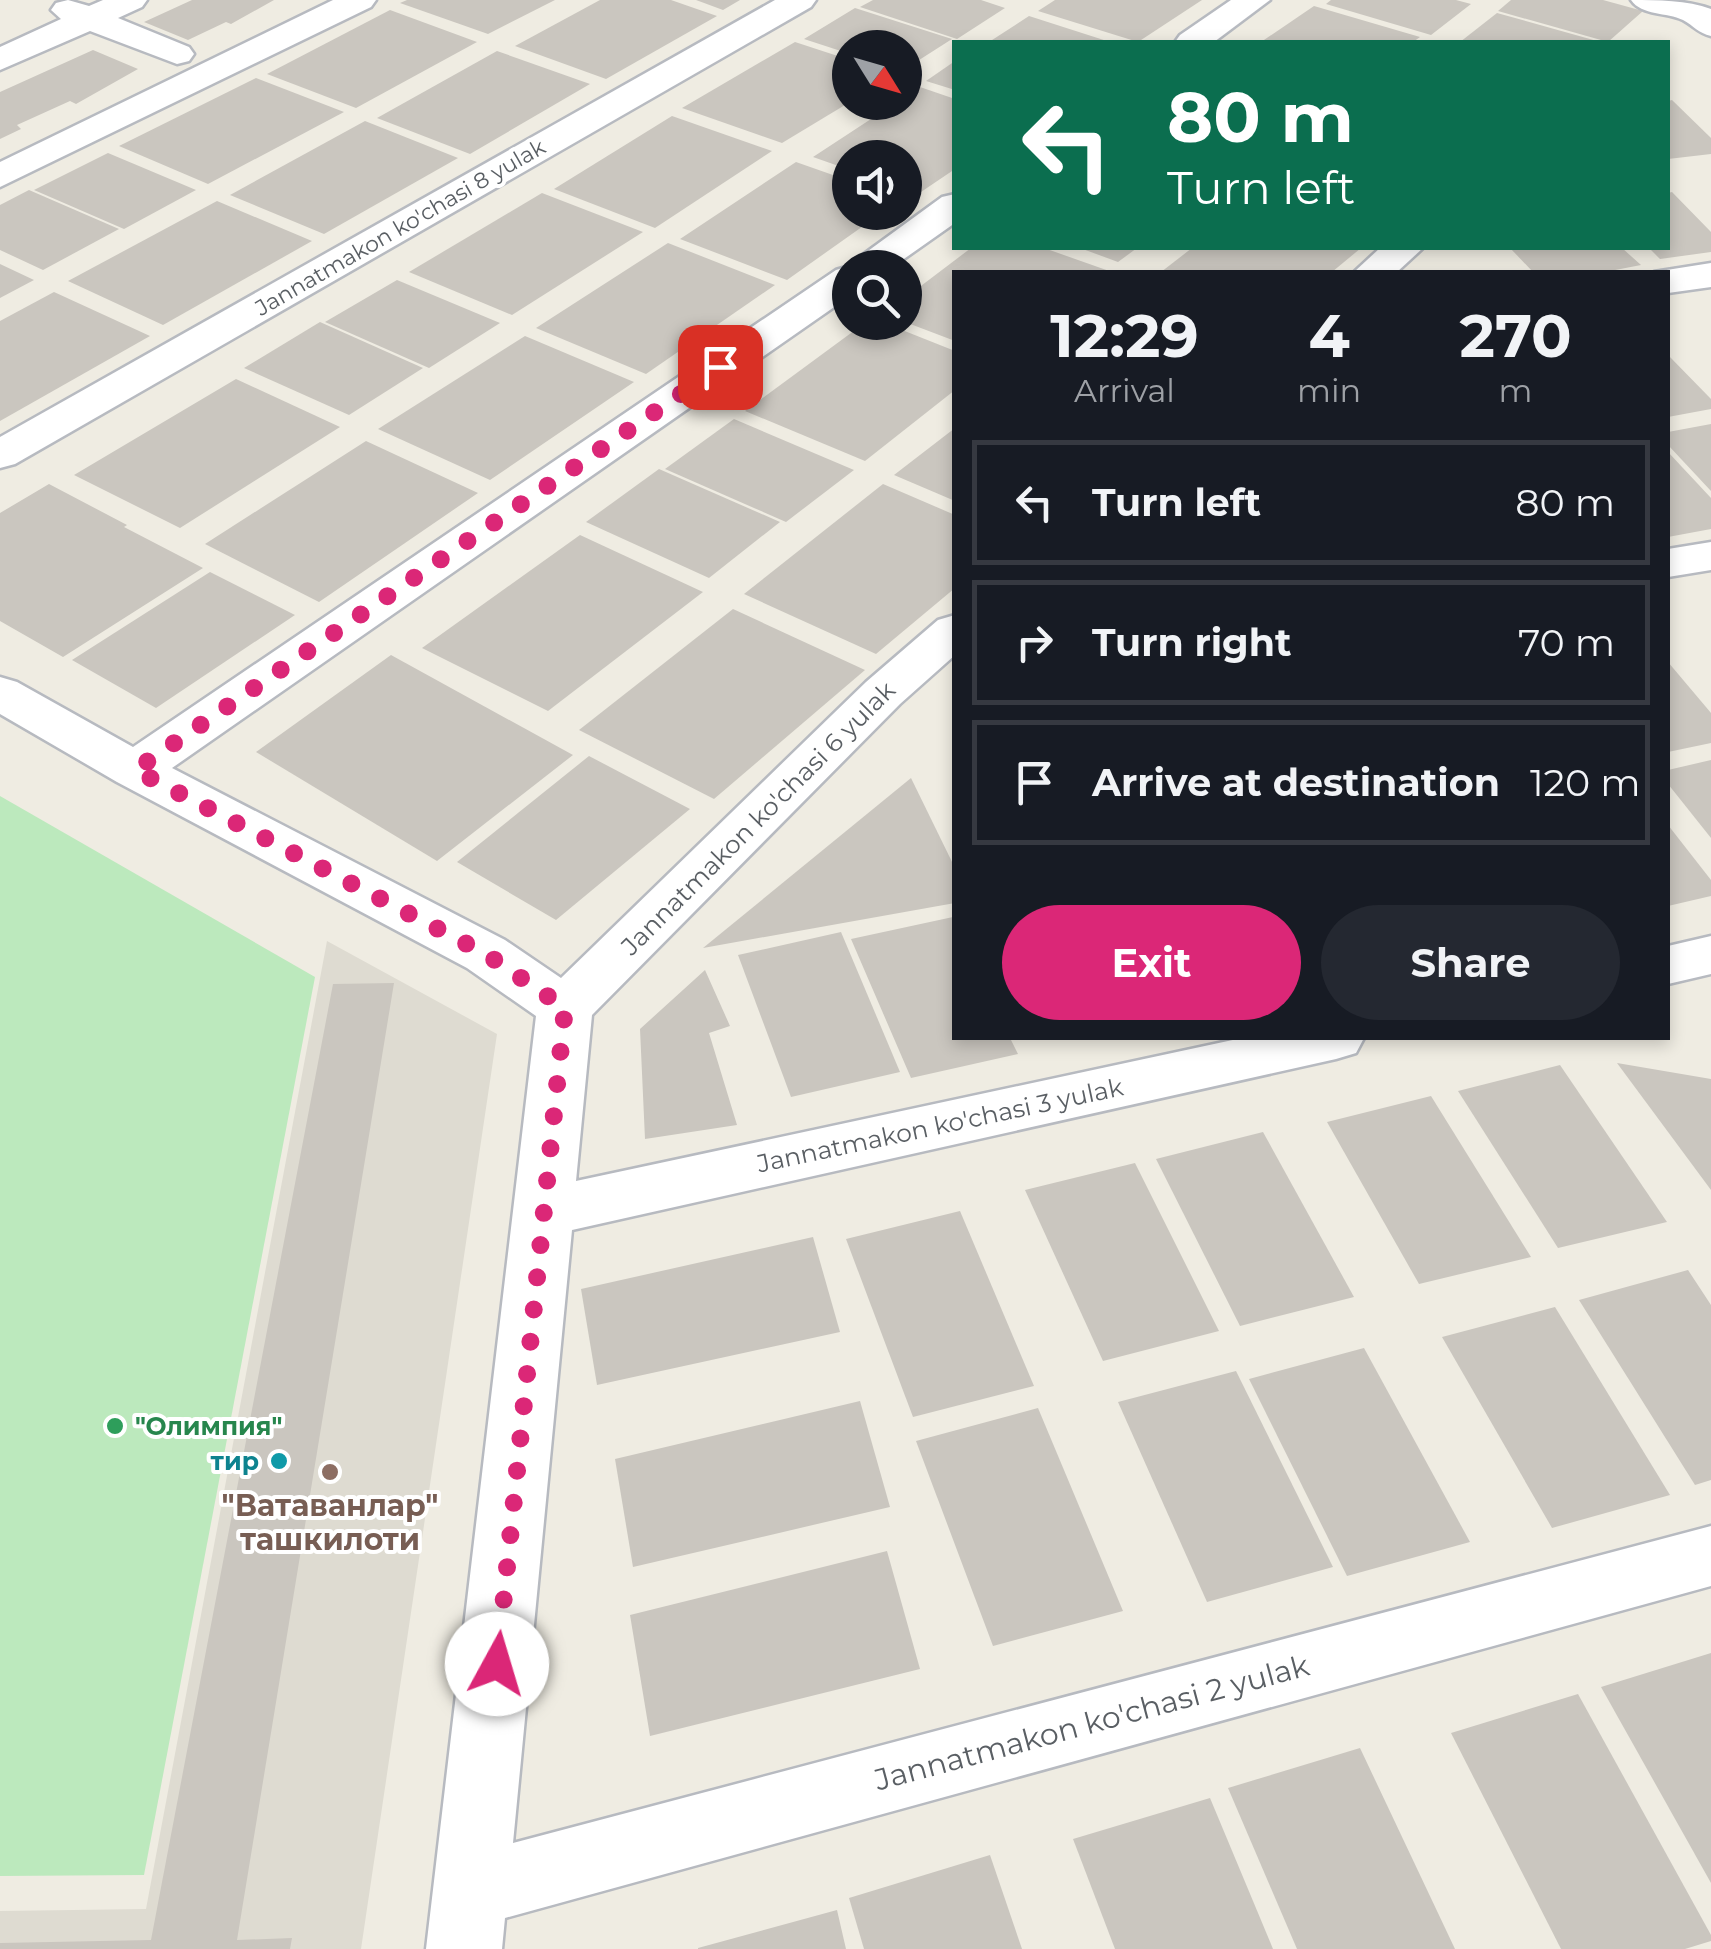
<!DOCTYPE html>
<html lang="en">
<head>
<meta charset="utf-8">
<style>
	body { margin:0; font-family:Montserrat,sans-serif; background:#242831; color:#f1f3f6; height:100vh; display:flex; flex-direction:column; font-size:38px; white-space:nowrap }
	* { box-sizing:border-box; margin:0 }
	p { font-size:32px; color:#9ea1a6 }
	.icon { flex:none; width:55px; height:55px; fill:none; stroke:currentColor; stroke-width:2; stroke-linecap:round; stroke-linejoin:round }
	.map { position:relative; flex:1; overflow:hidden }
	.details { position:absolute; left:952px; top:270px; width:718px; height:770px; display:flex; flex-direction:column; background:#171b24; border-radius:0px; box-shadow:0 5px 15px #0003 }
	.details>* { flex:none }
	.guide { position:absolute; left:952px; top:40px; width:718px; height:210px; border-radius:0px; box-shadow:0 5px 15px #0003; background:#0b6e4f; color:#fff; overflow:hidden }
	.needle { width:65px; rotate:127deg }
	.fabs { position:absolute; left:832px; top:30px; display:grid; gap:20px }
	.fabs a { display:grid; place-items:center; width:90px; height:90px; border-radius:50%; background:#171b24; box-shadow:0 5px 15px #0003; font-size:50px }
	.pin { position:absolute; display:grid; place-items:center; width:85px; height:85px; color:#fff; margin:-42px; border-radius:20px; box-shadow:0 5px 15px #0006 }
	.me { position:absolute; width:110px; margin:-55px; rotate:6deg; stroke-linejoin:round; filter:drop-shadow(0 0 8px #0008) }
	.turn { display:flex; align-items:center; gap:35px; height:210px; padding:0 50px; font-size:45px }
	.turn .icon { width:130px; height:130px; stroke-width:2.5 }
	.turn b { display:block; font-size:70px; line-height:85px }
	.eta { display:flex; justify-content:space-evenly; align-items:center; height:170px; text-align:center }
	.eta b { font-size:60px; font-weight:700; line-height:70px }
	.primary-button { display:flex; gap:20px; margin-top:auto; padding:20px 50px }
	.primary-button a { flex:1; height:115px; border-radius:60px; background:#db2777; color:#fff; font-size:40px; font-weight:700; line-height:115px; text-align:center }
	.primary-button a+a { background:#242831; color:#f1f3f6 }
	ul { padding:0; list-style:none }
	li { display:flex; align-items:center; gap:30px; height:125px; margin:0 20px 15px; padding:0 30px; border:5px solid #363941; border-radius:0px }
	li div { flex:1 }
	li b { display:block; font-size:38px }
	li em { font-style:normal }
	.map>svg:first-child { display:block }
	.education { fill:#dedbd1 }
	.green { fill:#bce9bd }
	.building { fill:#cac6bf }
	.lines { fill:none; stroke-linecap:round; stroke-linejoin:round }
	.street-casing { stroke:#b7bac0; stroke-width:5 }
	.street { fill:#fff; fill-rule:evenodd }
	.route { stroke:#db2777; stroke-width:18; stroke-dasharray:0 32.4 }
	.leisure-dot { fill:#2e9e5b; stroke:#fff; stroke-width:4 }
	.culture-dot { fill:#0f9aa8; stroke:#fff; stroke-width:4 }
	.education-dot { fill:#8d6e63; stroke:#fff; stroke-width:4 }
	.labels { text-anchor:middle; stroke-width:8; stroke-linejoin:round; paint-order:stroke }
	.far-street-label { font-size:22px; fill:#5a5f64; stroke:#fff }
	.street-label { font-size:25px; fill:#5a5f64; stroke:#fff }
	.leisure-label { font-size:25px; font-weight:bold; fill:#27864d; stroke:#fff; text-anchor:start }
	.culture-label { font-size:25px; font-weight:bold; fill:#0d838f; stroke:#fff; text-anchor:end }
	.near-education-label { font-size:30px; font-weight:bold; fill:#785e54; stroke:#fff }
	.near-street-label { font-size:30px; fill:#5a5f64; stroke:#fff }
</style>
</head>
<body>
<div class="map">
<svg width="1711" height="1949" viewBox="0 0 1711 1949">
	<rect width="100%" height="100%" fill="#efece2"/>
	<path class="education" d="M327,941L497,1034L361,1949H0V1911L146,1909Z"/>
	<path class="green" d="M0,796L315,977L144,1875L0,1876Z"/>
	<g class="building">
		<path d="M192,0H274L231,24L226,22L188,40L144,22Z"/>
		<path d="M407,0H555L488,34L400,3Z"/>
		<path d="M600,0H671L717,16L606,79L515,46Z"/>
		<path d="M696,0H740L723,10Z"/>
		<path d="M873,0H981L1005,8L957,39L860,7Z"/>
		<path d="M1055,0H1202L1138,42L1038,11Z"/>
		<path d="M1331,0H1456L1471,4L1431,35L1326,4Z"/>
		<path d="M1511,0H1603L1643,11L1608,42L1498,11Z"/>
		<path d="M1314,6L1420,37L1413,42H1261Z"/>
		<path d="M855,8L952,39L905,69V48H850V54L804,39Z"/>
		<path d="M390,10L477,42L356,108L267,74Z"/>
		<path d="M1497,13L1597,41V42H1460Z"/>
		<path d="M1029,16L1110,42H989Z"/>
		<path d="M795,42L850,60V102L782,143L682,108Z"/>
		<path d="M93,50L138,69L76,104L70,101L17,125L21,129L0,139V92Z"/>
		<path d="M497,51L590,84L470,154L377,118Z"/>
		<path d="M955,61V90L926,81Z"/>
		<path d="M256,78L344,112L208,184L119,146Z"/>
		<path d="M920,87L955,99V169L918,194L905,190V158H850V170L813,157L897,102H905V97Z"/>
		<path d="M1672,100L1711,138V154L1668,159V101Z"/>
		<path d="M672,116L772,151L655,228L554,189Z"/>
		<path d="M365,121L458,158L324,234L230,195Z"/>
		<path d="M108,153L196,190L124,229L34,190Z"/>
		<path d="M796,162L850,181V212H883L787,280L680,239Z"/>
		<path d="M29,190L119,229L43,270L0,250V205Z"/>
		<path d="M1672,192L1711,232V252L1660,259L1649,248H1668V193Z"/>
		<path d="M542,193L643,232L512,315L409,272Z"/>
		<path d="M217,201L312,241L163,325L68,281Z"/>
		<path d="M668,243L775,285L646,374L536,328Z"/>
		<path d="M971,248H1044L1112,272H955V341L905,322V298Z"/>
		<path d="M1080,248H1137L1118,262Z"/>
		<path d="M1192,248H1361L1332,272H1161Z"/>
		<path d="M1510,248H1622L1641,265L1605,272H1533Z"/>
		<path d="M0,264L34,280L0,298Z"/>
		<path d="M397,280L500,323L429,368L325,322Z"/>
		<path d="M54,292L150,336L0,421V321Z"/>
		<path d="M320,322L423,368L349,415L244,368Z"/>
		<path d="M866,322H882L955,351V390L865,461L745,411Z"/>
		<path d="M525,336L634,382L490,480L378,429Z"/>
		<path d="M1668,355L1711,399V409L1668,417Z"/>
		<path d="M236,379L340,427L180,528L74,475Z"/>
		<path d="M734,419L854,470L786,522L665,469Z"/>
		<path d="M1711,424V491L1668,445V432Z"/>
		<path d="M955,428V501L894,475Z"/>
		<path d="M366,441L478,493L319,602L205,544Z"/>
		<path d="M1668,452L1711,498V529L1668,537Z"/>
		<path d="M659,469L780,522L709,578L586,522Z"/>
		<path d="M49,484L127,525L124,527L203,568L63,657L0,621V513Z"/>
		<path d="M883,484L955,515V588L876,654L744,594Z"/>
		<path d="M580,535L703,592L548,711L422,648Z"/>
		<path d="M210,572L295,615L156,708L72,660Z"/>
		<path d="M733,609L865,670L714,799L579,730Z"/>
		<path d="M391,655L573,755L437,861L256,752Z"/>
		<path d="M1668,662L1711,713V743L1668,752Z"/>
		<path d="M589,756L690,809L556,920L457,862Z"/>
		<path d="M1711,760V838L1668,784V770Z"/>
		<path d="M911,778L955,868V903L703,948Z"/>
		<path d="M1668,825L1711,880V896L1668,906Z"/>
		<path d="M953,917L955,1038H1010L1018,1054L911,1078L851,939Z"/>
		<path d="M841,932L900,1072L791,1097L738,955Z"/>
		<path d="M705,970L730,1026L709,1033L737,1125L645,1139L640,1029Z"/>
		<path d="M394,983L237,1940L292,1938L290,1949H0V1943L151,1940L333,984Z"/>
		<path d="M1617,1063L1711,1079V1190Z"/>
		<path d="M1560,1065L1667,1222L1558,1248L1458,1091Z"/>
		<path d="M1431,1096L1531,1257L1419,1284L1327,1122Z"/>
		<path d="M1263,1132L1354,1297L1240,1326L1156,1159Z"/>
		<path d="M1135,1163L1219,1331L1103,1361L1025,1190Z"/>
		<path d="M960,1211L1034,1386L913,1417L846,1239Z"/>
		<path d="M813,1237L840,1332L597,1385L581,1289Z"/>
		<path d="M1688,1270L1711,1305V1480L1695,1485L1579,1300Z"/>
		<path d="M1555,1307L1670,1495L1552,1528L1442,1337Z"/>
		<path d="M1364,1348L1470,1542L1347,1576L1249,1379Z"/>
		<path d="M1236,1371L1333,1567L1207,1602L1118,1402Z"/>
		<path d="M860,1401L890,1507L633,1567L615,1459Z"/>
		<path d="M1038,1408L1123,1611L993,1646L916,1441Z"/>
		<path d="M887,1551L920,1669L650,1736L630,1615Z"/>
		<path d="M1711,1653V1883L1601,1687Z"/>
		<path d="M1578,1694L1711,1935V1941L1685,1949H1561L1451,1733Z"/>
		<path d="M1360,1748L1455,1949H1297L1228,1788Z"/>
		<path d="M1210,1798L1273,1949H1115L1073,1839Z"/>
		<path d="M990,1855L1022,1949H864L849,1898Z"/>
		<path d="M837,1910L846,1949H698V1948Z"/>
	</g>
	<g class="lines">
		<g class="street-casing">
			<g id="street">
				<path d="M68,0L89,6L103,0H147L142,7L118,18L189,47L194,54L189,61L177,64L90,31L0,70V47L61,19L51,10L56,3Z"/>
				<path d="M333,0H376L371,7L0,187V162Z"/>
				<path d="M775,0H816L811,7L15,464L0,468V437Z"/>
				<path d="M1231,0H1270L1214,42H1175L1180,35Z"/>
				<path d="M1631,0C1658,0 1687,0 1711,9V36C1698,33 1694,26 1683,20C1667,12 1642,16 1631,0Z"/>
				<path d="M955,194V223L891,268H850V296L172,768L505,940L561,978L866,682L938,620L955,615V655L900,704L592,1015L576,1181L1242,1038H1364L1356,1053L1336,1059L572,1230L513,1843L1711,1526V1586L505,1918L502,1949H426L536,1016L467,968L117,782L0,714V677L17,682L133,747L836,270L846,267L942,197Z"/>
				<path d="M1380,248H1423L1397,272H1354Z"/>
				<path d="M1711,263V287L1668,293V272H1654Z"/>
				<path d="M1711,542V570L1668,577V549Z"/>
				<path d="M1711,936V974L1668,984V946Z"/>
			</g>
		</g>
		<use href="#street" class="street"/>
	</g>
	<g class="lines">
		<path class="route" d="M497,1664L565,1008L486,954L135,770L720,367"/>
	</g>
	<circle class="leisure-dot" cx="115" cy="1426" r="10"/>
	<circle class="culture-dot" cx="279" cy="1461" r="10"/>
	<circle class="education-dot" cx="330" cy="1472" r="10"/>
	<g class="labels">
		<g class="far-street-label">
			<text transform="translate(400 227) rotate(-30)" y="8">Jannatmakon ko'chasi 8 yulak</text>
		</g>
		<g class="street-label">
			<text transform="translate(758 818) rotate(-45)" y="9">Jannatmakon ko'chasi 6 yulak</text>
			<text transform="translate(940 1125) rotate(-12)" y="9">Jannatmakon ko'chasi 3 yulak</text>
		</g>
		<g class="leisure-label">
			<text x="135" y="1435">"Олимпия"</text>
		</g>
		<g class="culture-label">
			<text x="259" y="1470">тир</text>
		</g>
		<g class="near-education-label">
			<text x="330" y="1516">"Ватаванлар"<tspan x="330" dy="34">ташкилоти</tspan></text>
		</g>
		<g class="near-street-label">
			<text transform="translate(1092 1723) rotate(-15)" y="10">Jannatmakon ko'chasi 2 yulak</text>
		</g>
	</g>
</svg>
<div class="fabs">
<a><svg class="needle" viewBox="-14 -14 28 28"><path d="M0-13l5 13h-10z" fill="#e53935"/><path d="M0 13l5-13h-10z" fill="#9ea1a6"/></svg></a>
<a><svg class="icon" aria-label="sound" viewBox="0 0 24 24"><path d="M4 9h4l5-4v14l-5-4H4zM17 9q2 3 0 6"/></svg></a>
<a><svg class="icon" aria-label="search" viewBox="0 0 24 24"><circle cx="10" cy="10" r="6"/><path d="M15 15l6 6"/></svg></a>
</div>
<div class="pin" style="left:720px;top:367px;background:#d93025"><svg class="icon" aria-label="arrive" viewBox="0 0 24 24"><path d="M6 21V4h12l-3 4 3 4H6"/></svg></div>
<svg class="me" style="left:497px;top:1664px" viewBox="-20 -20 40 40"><circle r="19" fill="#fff"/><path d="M0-13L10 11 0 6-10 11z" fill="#db2777"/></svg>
<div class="guide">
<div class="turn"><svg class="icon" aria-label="left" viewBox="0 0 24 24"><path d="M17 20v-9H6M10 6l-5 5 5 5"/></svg><div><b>80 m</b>Turn left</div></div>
</div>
<section class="details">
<div class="eta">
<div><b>12:29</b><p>Arrival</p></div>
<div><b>4</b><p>min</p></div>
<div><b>270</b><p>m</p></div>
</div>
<ul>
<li><svg class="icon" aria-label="left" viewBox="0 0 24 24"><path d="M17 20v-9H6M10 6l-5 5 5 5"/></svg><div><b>Turn left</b></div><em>80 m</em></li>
<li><svg class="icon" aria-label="right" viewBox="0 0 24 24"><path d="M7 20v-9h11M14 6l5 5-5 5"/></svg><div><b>Turn right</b></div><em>70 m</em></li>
<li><svg class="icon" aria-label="arrive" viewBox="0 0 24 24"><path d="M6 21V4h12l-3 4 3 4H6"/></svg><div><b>Arrive at destination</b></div><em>120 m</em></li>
</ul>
<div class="primary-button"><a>Exit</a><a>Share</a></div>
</section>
</div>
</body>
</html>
